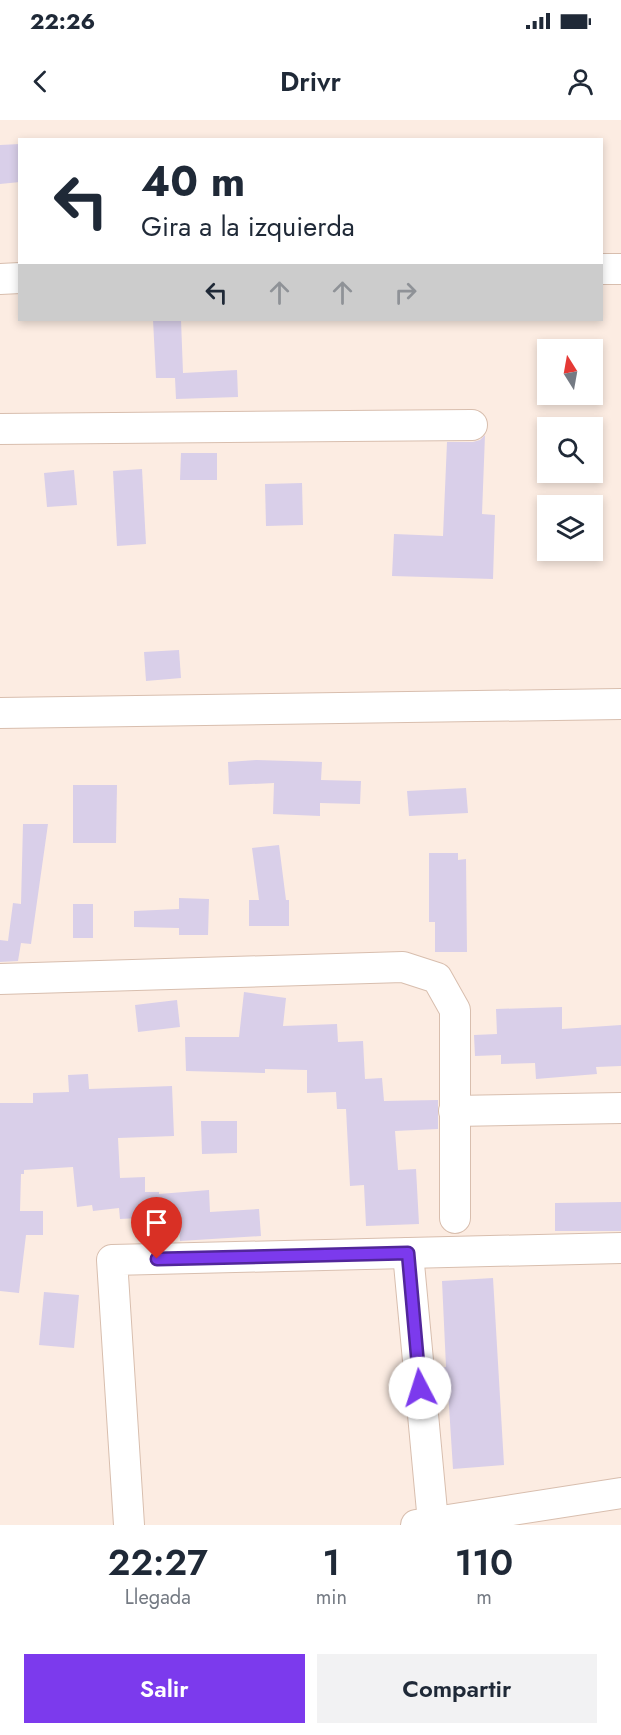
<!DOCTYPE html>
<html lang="es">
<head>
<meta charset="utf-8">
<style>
	body { margin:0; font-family:Jost,sans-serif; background:#f2f2f3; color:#1f2937; height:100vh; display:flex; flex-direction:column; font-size:22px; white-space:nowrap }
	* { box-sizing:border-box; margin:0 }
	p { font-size:20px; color:#747a83 }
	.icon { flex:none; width:33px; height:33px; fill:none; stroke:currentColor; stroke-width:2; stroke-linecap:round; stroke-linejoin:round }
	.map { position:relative; height:1405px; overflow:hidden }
	.sheet { display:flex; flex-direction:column; background:#fff; flex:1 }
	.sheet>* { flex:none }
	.banner { position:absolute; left:18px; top:18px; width:585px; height:183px; border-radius:0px; box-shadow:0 3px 9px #0003; background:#fff; color:#1f2937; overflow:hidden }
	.needle { width:39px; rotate:349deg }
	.fabs { position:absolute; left:537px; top:219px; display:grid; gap:12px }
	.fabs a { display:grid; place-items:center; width:66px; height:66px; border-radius:0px; background:#fff; box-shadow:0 3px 9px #0003; font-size:30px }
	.pin { position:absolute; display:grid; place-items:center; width:51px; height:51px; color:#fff; margin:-62px -26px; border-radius:50% 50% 50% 0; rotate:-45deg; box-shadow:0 0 6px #0007 }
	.pin .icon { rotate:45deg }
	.me { position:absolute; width:66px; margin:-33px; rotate:355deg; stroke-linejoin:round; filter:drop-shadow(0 0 4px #0008) }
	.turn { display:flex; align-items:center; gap:21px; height:126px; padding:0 24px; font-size:27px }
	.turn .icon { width:78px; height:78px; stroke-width:2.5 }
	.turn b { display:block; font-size:42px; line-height:51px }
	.lanes { display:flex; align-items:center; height:57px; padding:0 24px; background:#0003; justify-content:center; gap:30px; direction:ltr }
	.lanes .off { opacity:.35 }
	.eta { display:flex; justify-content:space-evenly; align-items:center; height:102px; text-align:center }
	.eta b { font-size:36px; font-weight:600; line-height:42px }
	.cta { display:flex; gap:12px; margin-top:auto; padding:12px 24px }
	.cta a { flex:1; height:69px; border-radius:0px; background:#7c3aed; color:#fff; font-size:24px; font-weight:600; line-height:69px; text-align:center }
	.cta a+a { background:#f2f2f3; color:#1f2937 }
	.status { display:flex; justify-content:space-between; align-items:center; height:42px; padding:0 30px; background:#fff; direction:ltr }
	.status svg { height:16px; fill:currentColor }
	header { display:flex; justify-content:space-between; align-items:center; height:78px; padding:0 24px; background:#fff; font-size:27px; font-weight:600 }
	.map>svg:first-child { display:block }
	.building { fill:#d9cfe9 }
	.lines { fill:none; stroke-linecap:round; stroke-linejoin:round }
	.minor-casing { stroke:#d8beae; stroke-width:32 }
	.minor { stroke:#fff; stroke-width:30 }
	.route-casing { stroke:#51269a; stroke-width:15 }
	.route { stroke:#7c3aed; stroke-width:10 }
</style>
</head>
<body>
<div class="status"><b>22:26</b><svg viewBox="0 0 49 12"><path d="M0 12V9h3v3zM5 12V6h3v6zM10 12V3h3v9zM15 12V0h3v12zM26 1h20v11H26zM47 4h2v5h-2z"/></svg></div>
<header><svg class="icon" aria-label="back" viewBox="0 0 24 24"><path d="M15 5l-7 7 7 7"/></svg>Drivr<svg class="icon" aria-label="person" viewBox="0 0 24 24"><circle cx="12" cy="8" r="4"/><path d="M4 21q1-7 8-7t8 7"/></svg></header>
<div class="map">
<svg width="621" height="1405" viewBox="0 0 621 1405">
	<rect width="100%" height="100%" fill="#fcece2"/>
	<g class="building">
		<path d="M20,24V62L0,64V25Z"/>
		<path d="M153,200H181L183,253L237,250L238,277L176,279L175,258H156Z"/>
		<path d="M485,315L482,394L495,395L493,459L392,456L394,414L443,416L447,322H473L480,320Z"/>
		<path d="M181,333H217V360H180Z"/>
		<path d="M142,349L146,424L117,426L113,351Z"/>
		<path d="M74,350L77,385L47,387L44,353Z"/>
		<path d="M302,363L303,405L266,406L265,364Z"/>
		<path d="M179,530L181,558L146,561L144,532Z"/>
		<path d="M256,640L322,642L321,660L361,661L360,684L320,683V696L273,694L274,663L229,665L228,642Z"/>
		<path d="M73,665H117L116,723H73Z"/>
		<path d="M466,668L468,693L409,696L407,671Z"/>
		<path d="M23,704H48L31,824L21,823L18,841L0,842V820L8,821L13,783L21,784Z"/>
		<path d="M279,725L286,780H289V806H249V780H259L252,728Z"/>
		<path d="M429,733H458V740L466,739L467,832H435V802H429Z"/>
		<path d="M179,778L209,779L208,815H179V808L134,807V791L179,789Z"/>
		<rect x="73" y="784" width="20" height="34"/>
		<path d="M244,872L286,878L283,906L337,904L338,922L363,921L365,959L382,958L384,981L438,980V1009L395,1011L398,1050L416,1049L419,1104L366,1106L364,1065L350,1066L346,989H337L336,972L307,973V950L265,949V953L186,951L185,917H239Z"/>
		<path d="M177,880L180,907L138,912L135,885Z"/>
		<path d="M562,887V909L621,905V946L596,947L597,954L536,959L535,943L501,944V935L475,936L474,915L497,914L496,889Z"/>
		<path d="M88,954L89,969L172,966L174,1016L118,1018L120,1058L145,1057V1072H159V1074L209,1070L210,1092L259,1089L261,1116L180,1121L178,1096L120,1099L119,1088L93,1091L92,1085L77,1087L73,1047L24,1050V1054H21L20,1091H43V1115H26L19,1173L0,1171V983H33V973L69,972L68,955Z"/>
		<path d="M201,1001H237V1033L202,1034Z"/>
		<path d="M621,1082V1111H555V1083Z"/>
		<path d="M493,1158L504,1345L453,1349L448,1271H438L436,1248L446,1247L442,1161Z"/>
		<path d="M44,1172L79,1175L74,1228L39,1225Z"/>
	</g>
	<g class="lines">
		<g class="minor-casing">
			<g id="minor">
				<path d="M602,149H621"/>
				<path d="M0,159L20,158"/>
				<path d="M0,309L472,305"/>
				<path d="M0,593L621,584"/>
				<path d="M0,859L403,847L437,858L455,890V1098"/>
				<path d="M454,991L621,988"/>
				<path d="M408,1133L433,1402"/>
				<path d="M129,1405L112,1140L621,1128"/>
				<path d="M416,1405L621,1373"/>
			</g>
		</g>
		<use href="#minor" class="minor"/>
	</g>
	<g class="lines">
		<g class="route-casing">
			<path id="route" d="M157,1139L408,1133L420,1268"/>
		</g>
		<use href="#route" class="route"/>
	</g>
</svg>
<div class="fabs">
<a><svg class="needle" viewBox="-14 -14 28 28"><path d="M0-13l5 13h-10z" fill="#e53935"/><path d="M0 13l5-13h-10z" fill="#747a83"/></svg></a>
<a><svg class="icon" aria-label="search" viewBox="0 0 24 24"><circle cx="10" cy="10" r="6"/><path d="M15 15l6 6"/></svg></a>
<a><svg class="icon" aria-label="layers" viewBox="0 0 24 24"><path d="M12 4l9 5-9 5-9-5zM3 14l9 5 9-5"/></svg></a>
</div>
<div class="pin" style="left:157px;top:1139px;background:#d93025"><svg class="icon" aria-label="arrive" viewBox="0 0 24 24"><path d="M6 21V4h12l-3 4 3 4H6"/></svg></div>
<svg class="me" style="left:420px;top:1268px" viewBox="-20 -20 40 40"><circle r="19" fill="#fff"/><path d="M0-13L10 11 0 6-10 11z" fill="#7c3aed"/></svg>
<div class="banner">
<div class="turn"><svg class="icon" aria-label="left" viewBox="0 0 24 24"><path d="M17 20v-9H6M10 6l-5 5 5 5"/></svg><div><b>40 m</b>Gira a la izquierda</div></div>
<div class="lanes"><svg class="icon" aria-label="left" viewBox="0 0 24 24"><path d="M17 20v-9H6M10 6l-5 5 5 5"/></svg><svg class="icon off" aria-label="ahead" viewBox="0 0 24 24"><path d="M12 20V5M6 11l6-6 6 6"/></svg><svg class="icon off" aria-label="ahead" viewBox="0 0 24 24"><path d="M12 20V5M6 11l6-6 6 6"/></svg><svg class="icon off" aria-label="right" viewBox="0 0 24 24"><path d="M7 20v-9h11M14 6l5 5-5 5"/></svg></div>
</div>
</div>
<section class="sheet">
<div class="eta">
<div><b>22:27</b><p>Llegada</p></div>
<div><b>1</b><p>min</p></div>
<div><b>110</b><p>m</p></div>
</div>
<div class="cta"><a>Salir</a><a>Compartir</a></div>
</section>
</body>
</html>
